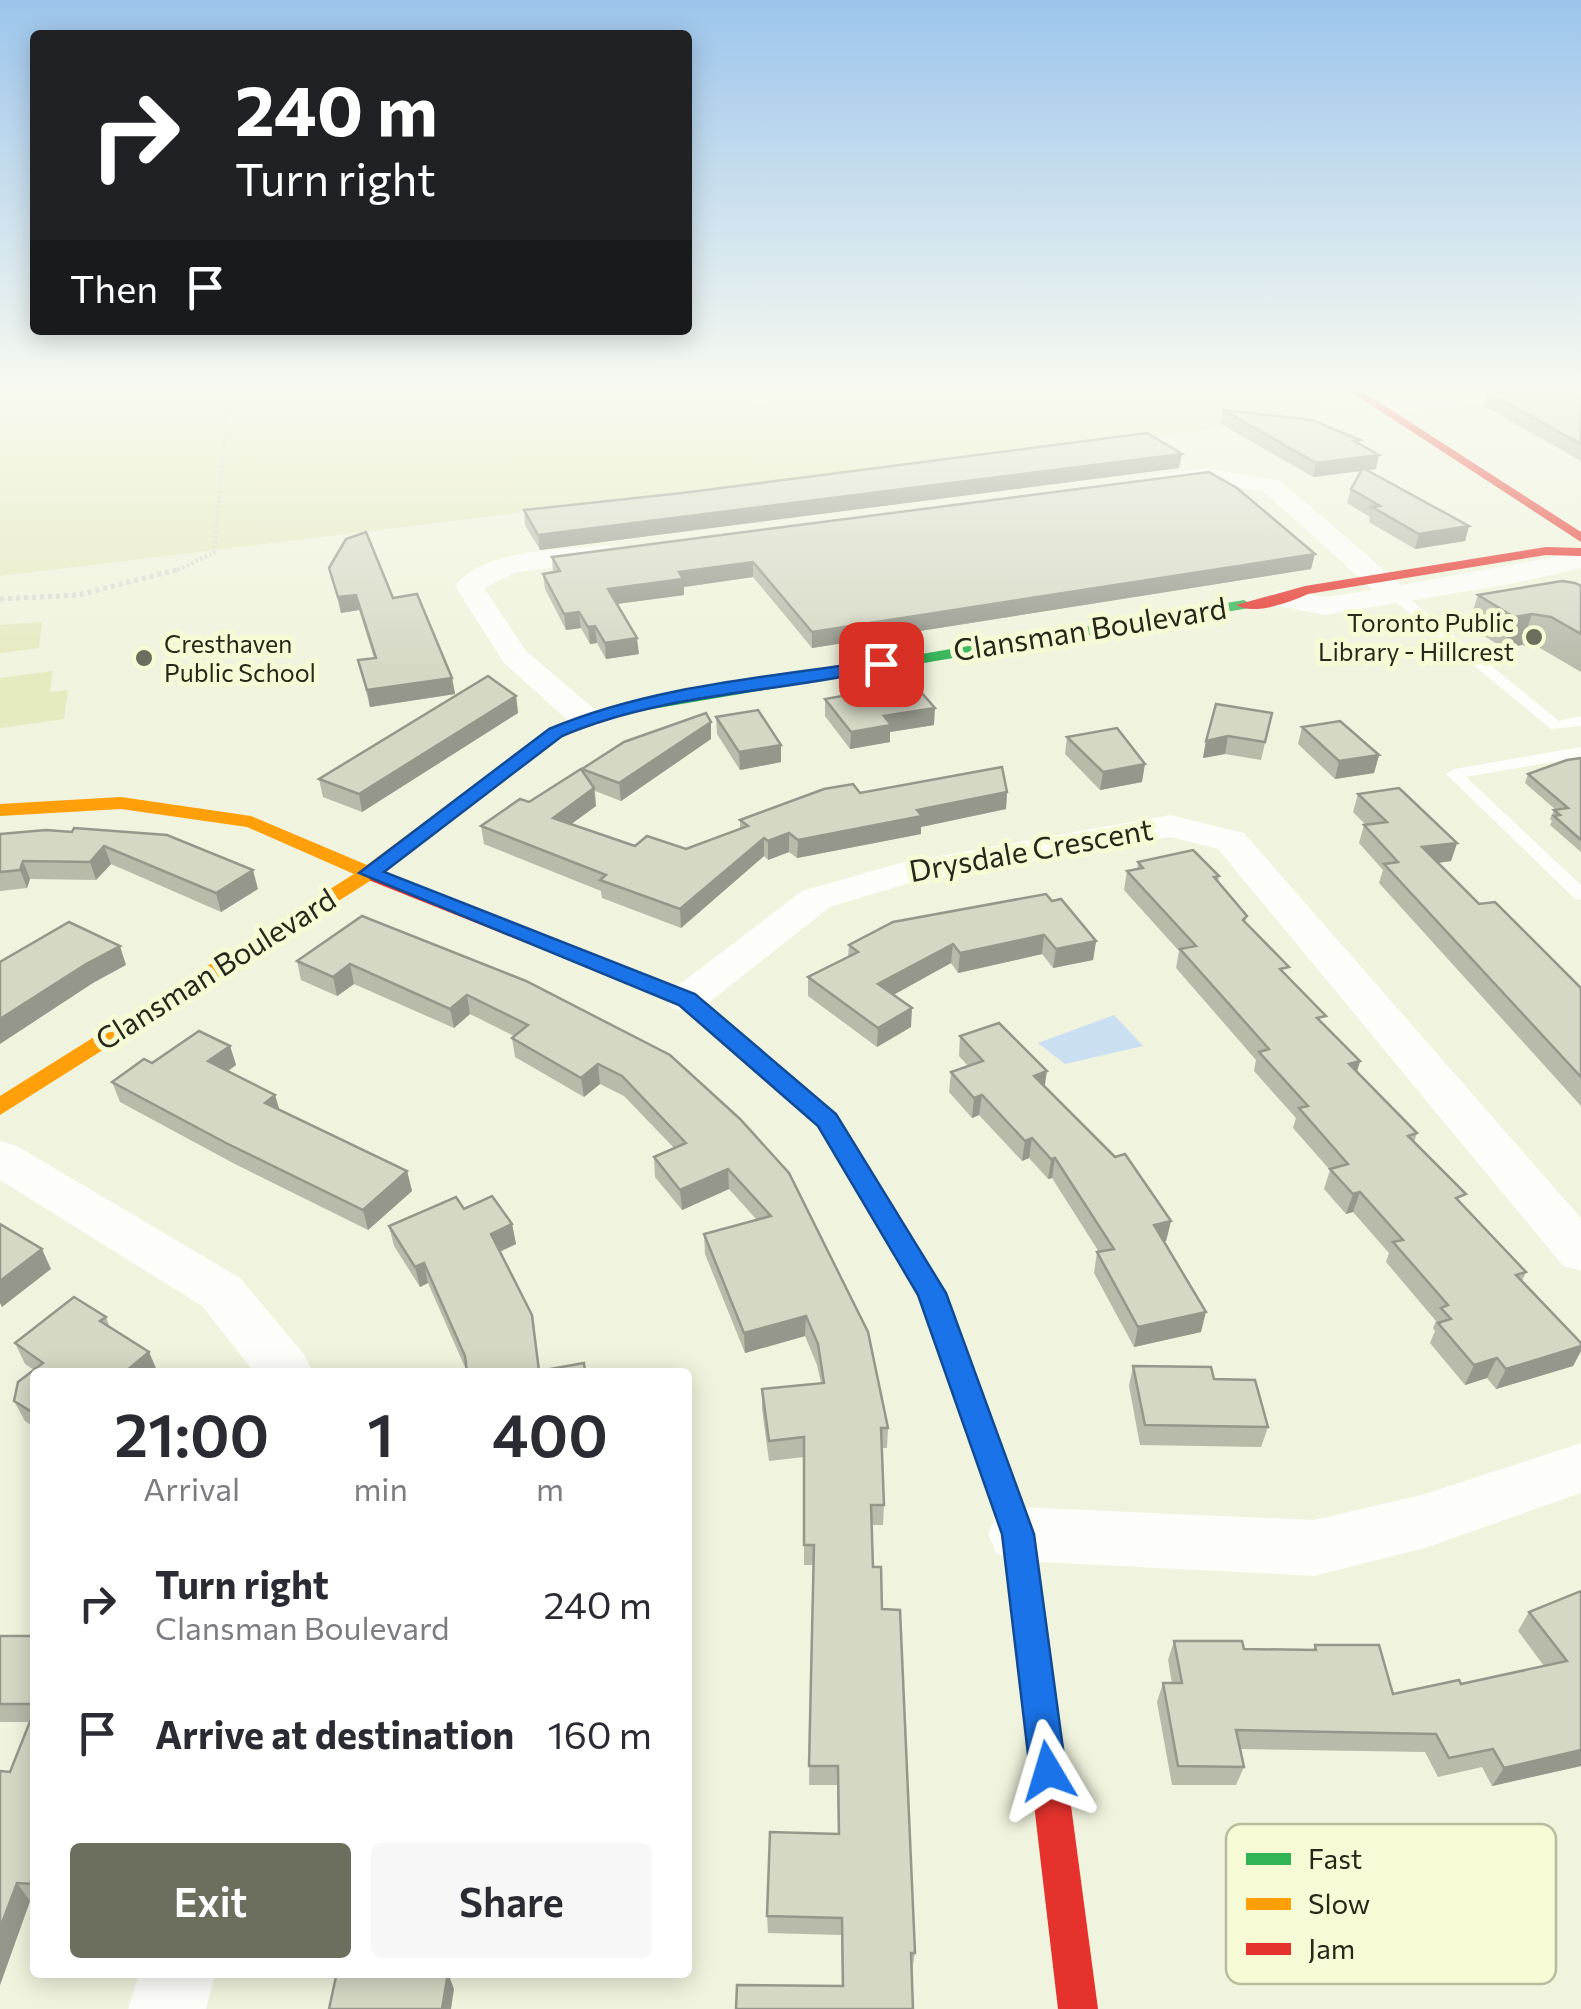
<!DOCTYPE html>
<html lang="en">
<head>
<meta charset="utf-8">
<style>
	body { margin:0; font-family:Commissioner,sans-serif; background:#f7f7f7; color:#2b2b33; height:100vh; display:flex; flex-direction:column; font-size:38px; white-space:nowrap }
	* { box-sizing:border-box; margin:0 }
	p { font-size:32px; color:#7c7c81 }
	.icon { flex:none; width:55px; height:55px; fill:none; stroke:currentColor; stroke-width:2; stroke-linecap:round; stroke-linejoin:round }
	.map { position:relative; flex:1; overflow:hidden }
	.side { position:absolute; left:30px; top:1368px; width:662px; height:610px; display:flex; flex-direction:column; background:#fff; border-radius:10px; box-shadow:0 5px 25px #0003 }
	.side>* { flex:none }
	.top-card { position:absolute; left:30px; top:30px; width:662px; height:305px; border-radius:10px; box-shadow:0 5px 25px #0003; background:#202124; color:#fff; overflow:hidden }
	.pin { position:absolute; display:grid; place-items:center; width:85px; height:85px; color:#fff; margin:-42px; border-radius:20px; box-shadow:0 5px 15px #0006 }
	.me { position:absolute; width:110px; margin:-55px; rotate:353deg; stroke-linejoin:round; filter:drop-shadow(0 0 8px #0008) }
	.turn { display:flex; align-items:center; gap:35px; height:210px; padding:0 40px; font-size:45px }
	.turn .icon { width:130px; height:130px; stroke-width:2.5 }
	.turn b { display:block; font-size:70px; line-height:85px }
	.then { display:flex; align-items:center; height:95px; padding:0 40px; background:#0003; gap:20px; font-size:38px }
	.eta { display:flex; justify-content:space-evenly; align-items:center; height:170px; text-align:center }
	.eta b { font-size:60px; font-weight:600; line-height:70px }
	.button { display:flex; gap:20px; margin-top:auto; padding:20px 40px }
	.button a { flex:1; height:115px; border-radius:10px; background:#6d6f5e; color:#fff; font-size:40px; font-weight:600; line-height:115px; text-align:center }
	.button a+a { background:#f7f7f7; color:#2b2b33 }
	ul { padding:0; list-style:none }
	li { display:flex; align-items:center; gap:30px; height:130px; padding:0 40px }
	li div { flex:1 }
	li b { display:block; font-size:38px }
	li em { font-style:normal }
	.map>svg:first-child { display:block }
	.green { fill:#e6eac1 }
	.water { fill:#cbdff3 }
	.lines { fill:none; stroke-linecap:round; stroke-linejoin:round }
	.path-far1 { stroke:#dadbd4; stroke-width:4; stroke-dasharray:2.5 2.5; stroke-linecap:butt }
	.path { stroke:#dadbd4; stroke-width:5; stroke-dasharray:4 4; stroke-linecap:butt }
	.lane { fill:#fdfdfa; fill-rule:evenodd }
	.street { fill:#fdfdfa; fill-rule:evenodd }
	.fast { fill:#30b455; fill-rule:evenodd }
	.slow { fill:#ff9f0a; fill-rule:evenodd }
	.jam { fill:#e5322d; fill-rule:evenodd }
	.wall { fill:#b8baaa }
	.shaded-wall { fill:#96978b }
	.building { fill:#d6d8c6; stroke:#96978b; stroke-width:2.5 }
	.route { fill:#1a73e8; stroke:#114b97; stroke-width:2.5 }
	.poi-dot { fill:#6d6f5e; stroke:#f6fbd5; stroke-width:4 }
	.labels { text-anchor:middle; stroke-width:10; stroke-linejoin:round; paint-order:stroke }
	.far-poi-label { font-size:25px; fill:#27281a; stroke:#f6fbd5; text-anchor:end }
	.street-label { font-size:30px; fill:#27281a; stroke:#f6fbd5 }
	.key { fill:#f6fbd5; stroke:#b8bc9d; stroke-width:2.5 }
	.key-label { font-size:28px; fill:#27281a }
</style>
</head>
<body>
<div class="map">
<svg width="1581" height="2009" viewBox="0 0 1581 2009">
	<rect width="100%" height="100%" fill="#f0f3dd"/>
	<g class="green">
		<path d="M0,390H1299L1335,414L0,576Z"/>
		<path d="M42,622L39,648L0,653V625Z"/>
		<path d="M53,671L50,692L68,690L64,719L0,728V678Z"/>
	</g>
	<path class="water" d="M1114,1015L1143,1046L1065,1064L1038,1043Z"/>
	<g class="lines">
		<path class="path-far1" d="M173,572L214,553L229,390"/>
		<path class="path" d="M0,599L78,595L180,569"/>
		<g class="lane">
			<path d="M803,390H824L754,404L749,401Z"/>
			<path d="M1391,592H1401L1559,721L1581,716V726L1551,729L1391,598Z"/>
			<path d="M1581,747V757L1466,777L1581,885V900L1575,899L1446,774L1454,769Z"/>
		</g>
		<g class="street">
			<path d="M1482,390H1558L1547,396L1379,413L1368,406L1379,399Z"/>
			<path d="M1207,468L1281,481L1401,585L1581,552V568L1515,583L1325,615L1273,605L1269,599L1273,593L1283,590L1325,597L1373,590L1264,492L1207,482L1159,488L1147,481L1159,474Z"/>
			<path d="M608,545L621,553L617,559L517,572L484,588L526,651L598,712L602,719L598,726H574L504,663L455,586C483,548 565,550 608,545Z"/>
			<path d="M1170,815L1244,833L1581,1218V1271L1563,1266L1218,849L1170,837L906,884L830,907L702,1008L687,1012L672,1008L666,999L672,990L802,891L900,863Z"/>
			<path d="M0,1141L17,1146L240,1278L305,1356L312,1372H254L202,1306L0,1180Z"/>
			<path d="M1581,1443V1493L1425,1548L1314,1576L1018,1561L996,1553L988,1534L996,1515L1018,1507L1314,1520L1425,1494Z"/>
			<path d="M140,1972H216L206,2009H128Z"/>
		</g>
		<path class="fast" d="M1244,600L1252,605L1249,608L623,714L614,709L623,704Z"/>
		<g class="slow">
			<path d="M623,704L632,709L629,713L562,736L383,872L388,877L385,881H370L0,1115V1096L354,874L247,827L121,809L0,816V804L121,797L251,816L367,865L550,728Z"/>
			<path d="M834,1122L843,1125L946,1293L1034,1534L1046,1617L1041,1628L1029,1633L1017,1628L1012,1617L1002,1534L919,1295L822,1131L825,1125Z"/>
		</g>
		<g class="jam">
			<path d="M1348,390H1360L1581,532V542Z"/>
			<path d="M1546,547L1581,548V556L1546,555L1308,594C1290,602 1254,616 1236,605L1305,586Z"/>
			<path d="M378,871L695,994L836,1114L846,1131L843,1137H825L818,1126L679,1004L371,881L368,877Z"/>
			<path d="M1029,1601L1041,1606L1046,1617L1098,2009H1058L1012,1617L1017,1606Z"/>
		</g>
	</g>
	<g class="wall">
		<path d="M1581,390V461L1484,406L1488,393Z"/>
		<path d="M1223,410L1359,444L1376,469L1367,470L1469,526L1465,541L1415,549L1369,522L1370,517L1347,503L1351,489L1361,471L1313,477L1221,424Z"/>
		<path d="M1182,454L1179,468L540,550L525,525L524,510Z"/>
		<path d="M552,557L1311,569L812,648L753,577L684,587V595L617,604L639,654L606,659L597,643L590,644L581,628L566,630L545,589L543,574L553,572Z"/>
		<path d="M329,568L393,598L452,678L455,694L370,707L358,660L374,658L359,610L341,613Z"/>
		<path d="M1581,586V672L1540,648L1522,645L1504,648L1468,626L1478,595Z"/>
		<path d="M516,696L518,713L362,812L323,797L319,779Z"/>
		<path d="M825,699L934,725L890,732V742L850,749L825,716Z"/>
		<path d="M1272,713L1261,760L1225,754L1203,758L1206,741Z"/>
		<path d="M716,717L781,762L740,770L717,734Z"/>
		<path d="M1302,727L1379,755L1374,773L1335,779L1298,744Z"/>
		<path d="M1067,737L1142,782L1100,790L1065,754Z"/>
		<path d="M711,739L621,801L595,791L596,806L571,824L635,846L686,849L740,829V820L860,793L1007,792L1006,809L921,827V834L797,858L789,852L768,860L764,856L681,928L602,898L601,891L484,844L481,826L529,802L581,769Z"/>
		<path d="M1581,758V852L1550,825L1552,821L1550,819L1554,810H1556L1525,783L1528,774Z"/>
		<path d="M1358,794L1457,843L1451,861L1438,863L1479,904L1581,988V1106L1379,883L1383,870L1359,843L1364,825H1366L1353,812Z"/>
		<path d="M46,830L258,889L221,912L111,864L96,880L30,879L27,888L0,891V834Z"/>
		<path d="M1138,862L1219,876L1218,881L1247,916L1245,923L1324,1025L1360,1061L1357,1072L1417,1133L1414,1142L1462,1204L1526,1272L1522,1281L1581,1343V1351L1573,1366L1496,1389L1487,1378L1465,1385L1430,1343L1435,1331L1433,1328L1436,1321L1386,1262L1389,1253L1353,1212L1346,1214L1324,1189L1330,1170L1293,1128L1296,1118L1254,1071L1256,1060L1176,968L1179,951L1124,890L1127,871L1137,869Z"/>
		<path d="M1052,901L1096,941L1093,960L1053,968L1042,954L958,973L951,963L893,995L911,1027L877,1047L808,996V977L848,957L849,945Z"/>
		<path d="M362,916L740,1119L888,1428L887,1448H882L884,1505L883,1525H871L873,1567L882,1609L915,1953L912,1970L842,1986L841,1935L768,1933L767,1916L838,1834L837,1785H809L813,1565H804V1457L769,1461L762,1409V1389L821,1383L817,1365L805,1336L745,1353L705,1254L704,1234L757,1220L729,1189L682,1210L655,1177L654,1157L674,1148L624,1096L600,1084L584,1097L515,1057L512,1038L514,1036L470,1014L454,1028L354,984L337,996L301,980L297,961Z"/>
		<path d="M960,1036L1044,1086L1171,1221L1166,1241H1164L1201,1332L1134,1347L1094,1273L1097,1252H1099L1052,1178L1048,1179L1029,1158L1022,1161L979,1115L972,1118L949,1092L951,1072L968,1066L959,1056Z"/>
		<path d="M230,1046L236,1065L228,1071L275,1095L279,1110L407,1171L412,1191L368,1230L233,1163L120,1102L112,1082L152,1063Z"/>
		<path d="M464,1209L512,1224L516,1244L500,1252L540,1371L585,1372H467L428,1283L420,1287L394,1246L389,1226Z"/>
		<path d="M106,1317L110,1328L149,1352L158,1372H35V1428L25,1421L14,1401L34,1370L25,1364L15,1343Z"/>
		<path d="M1133,1366L1214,1379L1268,1427L1261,1447L1140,1445L1129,1386Z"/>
		<path d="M1581,1591V1766L1492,1786L1482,1767L1438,1777L1425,1752L1240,1749L1244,1767L1236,1785H1172L1157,1702L1163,1683H1172L1168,1660L1174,1641L1244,1649L1313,1650L1315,1645L1393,1694L1461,1684L1544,1666L1518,1631L1529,1612Z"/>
		<path d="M0,1636H35V1901H30L0,1985L10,1772L29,1722H0Z"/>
	</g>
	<g class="shaded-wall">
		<path d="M1182,454L1179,468L540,550L538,535Z"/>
		<path d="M1379,455L1376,469L1313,477L1316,463Z"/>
		<path d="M1469,526L1465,541L1415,549L1419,534Z"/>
		<path d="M1315,554L1311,569L812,648V632Z"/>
		<path d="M753,562V577L684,587V595L609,605L608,589L679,572Z"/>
		<path d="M356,595L359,610L341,613L338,597Z"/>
		<path d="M579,612L581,628L566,630L564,614Z"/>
		<path d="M1532,614L1522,645L1504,648L1514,617Z"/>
		<path d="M595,626L597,643L590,644L588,627Z"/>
		<path d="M637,638L639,654L606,659L605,643Z"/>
		<path d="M452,678L455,694L370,707L367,690Z"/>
		<path d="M516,696L518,713L362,812L359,794Z"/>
		<path d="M935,708L934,725L890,732V742L850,749L851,732L884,716Z"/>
		<path d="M711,722V739L621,801L619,783Z"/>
		<path d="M1228,736L1225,754L1203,758L1206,741Z"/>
		<path d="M781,745V762L740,770L739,752Z"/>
		<path d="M1379,755L1374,773L1335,779L1339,761Z"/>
		<path d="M1145,764L1142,782L1100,790L1103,772Z"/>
		<path d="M594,788L596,806L555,836L553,818Z"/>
		<path d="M1007,792L1006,809L921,827V834L797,858L798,840L917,810Z"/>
		<path d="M789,833V852L768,860V841Z"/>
		<path d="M764,838V856L681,928L680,909Z"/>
		<path d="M1457,843L1451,861L1416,866L1422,847Z"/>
		<path d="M104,846L111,864L96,880L90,862Z"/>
		<path d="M23,861L30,879L27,888L20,870Z"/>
		<path d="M253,870L258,889L221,912L216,893Z"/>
		<path d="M1044,935L1042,954L958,973L960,953Z"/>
		<path d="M1096,941L1093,960L1053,968L1056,949Z"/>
		<path d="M953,944L951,963L877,1004L878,984Z"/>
		<path d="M120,946L126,965L93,983L0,1044V1019L86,964Z"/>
		<path d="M350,964L354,984L337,996L333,977Z"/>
		<path d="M467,995L470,1014L454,1028L450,1009Z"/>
		<path d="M912,1008L911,1027L877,1047L878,1028Z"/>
		<path d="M230,1046L236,1065L214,1081L208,1061Z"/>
		<path d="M1360,1061L1354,1081L1349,1064Z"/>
		<path d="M598,1064L600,1084L584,1097L581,1078Z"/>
		<path d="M1047,1071L1044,1091L1034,1076Z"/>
		<path d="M275,1095L281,1115L265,1103Z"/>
		<path d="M982,1095L979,1115L972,1118L974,1098Z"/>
		<path d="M1032,1138L1029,1158L1022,1161L1025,1141Z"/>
		<path d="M1055,1158L1052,1178L1048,1179L1051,1159Z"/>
		<path d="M728,1169L729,1189L682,1210L680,1190Z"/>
		<path d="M407,1171L412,1191L368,1230L363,1210Z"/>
		<path d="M1360,1192L1353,1212L1346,1214L1353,1194Z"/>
		<path d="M1171,1221L1166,1241L1149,1245L1154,1225Z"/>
		<path d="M512,1224L516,1244L494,1254L491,1234Z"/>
		<path d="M42,1249L51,1269L2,1307L0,1303V1281Z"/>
		<path d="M424,1263L428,1283L420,1287L415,1267Z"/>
		<path d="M1206,1312L1201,1332L1134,1347L1138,1327Z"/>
		<path d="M806,1316L805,1336L745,1353L744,1333Z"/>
		<path d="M1581,1346V1351L1573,1366L1496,1389L1506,1369Z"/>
		<path d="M149,1352L157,1372H125Z"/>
		<path d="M1497,1358L1487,1378L1465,1385L1474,1365Z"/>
		<path d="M1581,1750V1766L1492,1786L1504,1768Z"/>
		<path d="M17,1883L30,1901L0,1985V1928Z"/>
		<path d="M448,1973L454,1989L451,2009H442Z"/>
	</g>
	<g class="building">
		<path d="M1523,390H1581V444L1488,393Z"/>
		<path d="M1223,410L1312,420L1360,440L1354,441L1379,455L1316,463Z"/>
		<path d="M1147,433L1182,454L538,535L524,510L682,493Z"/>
		<path d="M1363,468L1469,526L1419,534L1372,507L1380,506L1351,489Z"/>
		<path d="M1209,472L1237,488L1315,554L812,632L753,562L679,572L683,579L608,589L637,638L605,643L595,626L588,627L579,612L564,614L543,574L560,571L552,557Z"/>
		<path d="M366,532L393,598L417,594L452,678L367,690L358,660L376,658L356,595L338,597L329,568L346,539Z"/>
		<path d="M1562,581L1575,583L1581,586V634L1551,617L1532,614L1514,617L1478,595Z"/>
		<path d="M488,676L516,696L359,794L319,779Z"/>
		<path d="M913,683L935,708L884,716L891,725L851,732L825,699Z"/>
		<path d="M1216,704L1272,713L1265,742L1228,736L1206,741Z"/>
		<path d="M758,710L781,745L739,752L716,717Z"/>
		<path d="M706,713L711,722L619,783L582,769L624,742Z"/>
		<path d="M1340,721L1379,755L1339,761L1302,727Z"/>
		<path d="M1117,728L1145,764L1103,772L1067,737Z"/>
		<path d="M1581,758V840L1554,816L1560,815L1554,810L1568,808L1528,774L1567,760Z"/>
		<path d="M1002,767L1007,792L917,810L922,816L798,840L789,833L768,841L764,838L680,909L600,880L606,875L481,826L520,799L529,802L581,769L594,788L553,818L635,846L647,836L686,849L748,826L740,820L824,789L853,784L860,793Z"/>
		<path d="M1399,788L1457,843L1422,847L1479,904L1495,902L1581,988V1077L1384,864L1398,862L1364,825L1387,822L1358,794Z"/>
		<path d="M74,828L167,835L253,870L216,893L104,846L90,862L23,861L20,870L0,872V834L46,830L72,832Z"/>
		<path d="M1193,850L1219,876L1214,877L1247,916L1243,920L1289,967L1280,969L1326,1016L1317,1018L1360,1061L1349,1064L1417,1133L1408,1136L1466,1194L1456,1198L1526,1272L1516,1275L1581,1343V1346L1506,1369L1497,1358L1474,1365L1438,1323L1451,1319L1441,1308L1448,1305L1393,1242L1403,1240L1360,1192L1353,1194L1330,1169L1348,1164L1299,1108L1308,1106L1259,1052L1269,1049L1180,949L1196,946L1127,871L1143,868L1138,862Z"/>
		<path d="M1046,894L1052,901L1061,899L1096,941L1056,949L1044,935L960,953L953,944L878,984L912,1008L878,1028L808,977L858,952L849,945L893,922Z"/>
		<path d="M362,916L526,981L670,1055L740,1119L789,1173L868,1332L888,1428H881L884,1505H871L873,1567H881L882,1609L900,1610L915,1953H911L913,2009H736L737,1985L843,1986L842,1918L767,1916L770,1832L839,1834L838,1766H809L814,1545H804V1437L769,1441L762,1389L824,1383L818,1344L806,1316L744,1333L704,1234L771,1216L728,1169L680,1190L654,1157L686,1143L622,1076L598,1064L581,1078L512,1038L528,1025L467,995L450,1009L350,964L333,977L297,961Z"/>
		<path d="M69,922L120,946L86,964L0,1019V962Z"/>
		<path d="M999,1023L1047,1071L1034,1076L1115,1157L1125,1154L1171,1221L1154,1225L1206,1312L1138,1327L1097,1252L1114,1249L1055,1158L1051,1159L1032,1138L1025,1141L982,1095L974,1098L951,1072L983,1061L960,1036Z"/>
		<path d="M199,1031L230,1046L208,1061L275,1095L265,1103L407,1171L363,1210L226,1143L112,1082L144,1059L152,1063Z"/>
		<path d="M492,1196L512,1224L491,1234L532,1315L539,1371L584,1363L585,1372H467L465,1356L424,1263L415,1267L389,1226L456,1197L464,1209Z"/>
		<path d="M0,1224L42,1249L0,1281Z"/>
		<path d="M74,1297L106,1317L100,1321L149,1352L125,1372H35V1412H32L14,1401L18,1382L43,1363L15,1343Z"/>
		<path d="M1133,1366L1211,1367L1214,1379L1255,1380L1268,1427L1145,1425Z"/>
		<path d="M1581,1591V1750L1504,1768L1493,1749L1449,1758L1436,1734L1236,1730L1244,1767L1178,1766L1163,1683H1182L1174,1641H1242L1244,1649L1316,1650L1315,1645H1379L1393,1694L1459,1680L1461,1684L1567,1661L1529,1612Z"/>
		<rect x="0" y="1636" width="35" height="68"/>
		<path d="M35,1709V1880L34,1884L17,1883L0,1928V1771L10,1772Z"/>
		<path d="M337,1972H413L412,1974L448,1973L442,2009H329Z"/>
	</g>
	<linearGradient id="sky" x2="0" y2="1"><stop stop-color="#9cc5ec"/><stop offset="0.58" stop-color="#f8faf0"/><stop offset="1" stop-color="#f8faf0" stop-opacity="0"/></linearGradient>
	<rect width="1581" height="671" fill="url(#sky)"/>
	<path class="route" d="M881,660L889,664L887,668C779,693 665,692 562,736L384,872L695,994L836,1114L946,1293L1034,1534L1066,1771L1061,1784L1048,1790L1035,1784L1030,1771L1002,1534L918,1295L818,1126L679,1005L359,873L549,729C653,685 771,677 881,660Z"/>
	<g class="poi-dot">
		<circle cx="1534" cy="637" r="10"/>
		<circle cx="144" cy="658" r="10"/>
	</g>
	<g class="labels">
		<g class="far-poi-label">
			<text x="1514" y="632">Toronto Public<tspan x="1514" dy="29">Library - Hillcrest</tspan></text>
			<text x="164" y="653" text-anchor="start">Cresthaven<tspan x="164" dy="29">Public School</tspan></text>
		</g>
		<g class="street-label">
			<text transform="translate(1090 630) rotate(-9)" y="10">Clansman Boulevard</text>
			<text transform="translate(1031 851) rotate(-10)" y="10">Drysdale Crescent</text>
			<text transform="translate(216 970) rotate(-32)" y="10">Clansman Boulevard</text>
		</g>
	</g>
	<rect x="1226" y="1824" width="330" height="160" rx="15" class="key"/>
	<rect x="1246" y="1853" width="45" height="12" fill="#30b455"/>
	<rect x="1246" y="1898" width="45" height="12" fill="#ff9f0a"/>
	<rect x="1246" y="1943" width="45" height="12" fill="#e5322d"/>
	<g class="key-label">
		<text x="1308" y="1869">Fast</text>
		<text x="1308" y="1914">Slow</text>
		<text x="1308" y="1959">Jam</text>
	</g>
</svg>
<div class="pin" style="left:881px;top:664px;background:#d93025"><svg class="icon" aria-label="arrive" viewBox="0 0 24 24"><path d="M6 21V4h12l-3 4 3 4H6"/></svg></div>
<svg class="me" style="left:1048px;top:1771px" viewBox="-20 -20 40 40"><path d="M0-17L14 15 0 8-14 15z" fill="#1a73e8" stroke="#fff" stroke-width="4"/></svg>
<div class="top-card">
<div class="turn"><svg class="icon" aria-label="right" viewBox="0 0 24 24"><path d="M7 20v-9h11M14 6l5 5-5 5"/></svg><div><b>240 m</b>Turn right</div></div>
<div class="then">Then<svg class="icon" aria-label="arrive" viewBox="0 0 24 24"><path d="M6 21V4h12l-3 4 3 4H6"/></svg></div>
</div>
<section class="side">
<div class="eta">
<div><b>21:00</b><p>Arrival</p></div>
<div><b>1</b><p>min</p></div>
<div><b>400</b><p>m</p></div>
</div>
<ul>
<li><svg class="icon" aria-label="right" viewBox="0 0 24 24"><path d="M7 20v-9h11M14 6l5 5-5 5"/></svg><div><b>Turn right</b><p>Clansman Boulevard</p></div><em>240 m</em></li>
<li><svg class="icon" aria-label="arrive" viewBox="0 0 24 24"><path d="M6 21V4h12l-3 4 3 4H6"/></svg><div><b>Arrive at destination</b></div><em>160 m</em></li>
</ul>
<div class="button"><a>Exit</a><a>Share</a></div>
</section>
</div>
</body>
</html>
